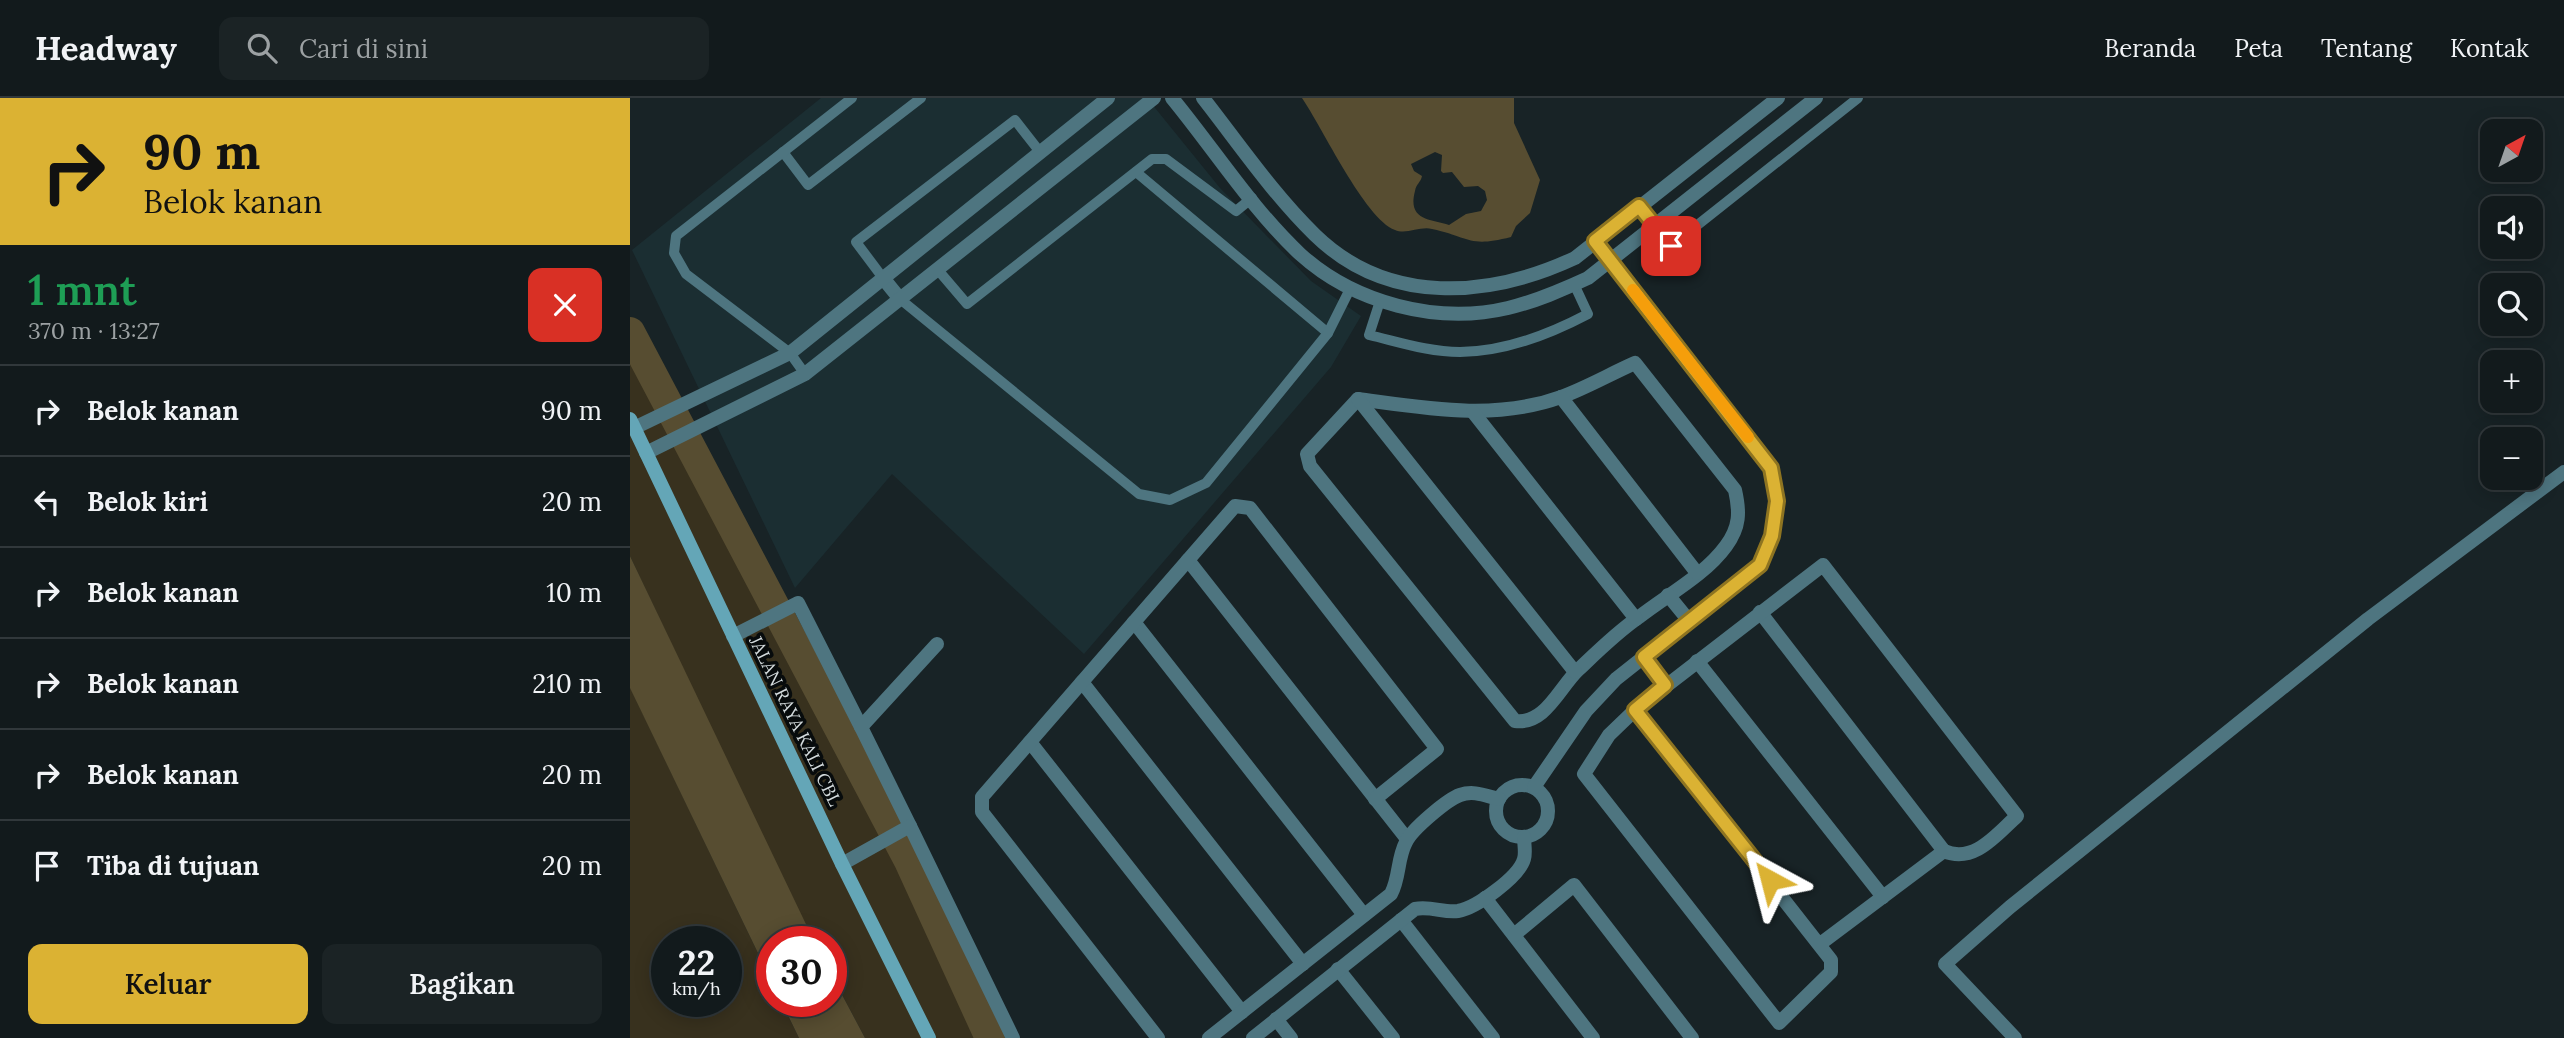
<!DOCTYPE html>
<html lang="id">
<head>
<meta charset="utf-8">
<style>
	body { margin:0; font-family:Lora,serif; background:#1b2325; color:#f1f3f6; height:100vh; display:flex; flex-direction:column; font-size:26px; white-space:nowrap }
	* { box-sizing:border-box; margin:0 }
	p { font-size:23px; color:#9ca1a3 }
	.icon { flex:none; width:38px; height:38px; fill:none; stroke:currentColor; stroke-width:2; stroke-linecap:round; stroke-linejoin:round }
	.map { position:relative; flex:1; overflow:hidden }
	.details { display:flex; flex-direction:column; background:#121a1c; width:630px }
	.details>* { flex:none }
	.hud { background:#dbb233; color:#111; overflow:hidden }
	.needle { width:46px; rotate:40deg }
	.fabs { position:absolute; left:1850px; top:21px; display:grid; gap:14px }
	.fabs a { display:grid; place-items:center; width:63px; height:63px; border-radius:14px; background:#121a1c; box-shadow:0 4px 18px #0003,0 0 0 2px #31383b; font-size:35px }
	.speed { position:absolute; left:21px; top:828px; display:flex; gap:14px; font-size:35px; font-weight:700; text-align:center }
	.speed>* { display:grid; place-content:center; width:91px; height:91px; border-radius:50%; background:#121a1c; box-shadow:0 4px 18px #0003,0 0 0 2px #31383b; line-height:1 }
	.speed small { font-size:18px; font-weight:400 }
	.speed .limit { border:10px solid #d22; background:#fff; color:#111 }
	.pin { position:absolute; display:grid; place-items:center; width:60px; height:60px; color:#fff; margin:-30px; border-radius:14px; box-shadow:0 4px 10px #0006 }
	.me { position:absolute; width:77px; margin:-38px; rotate:322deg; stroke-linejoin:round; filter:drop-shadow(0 0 5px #0008) }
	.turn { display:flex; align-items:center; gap:24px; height:147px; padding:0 28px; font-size:32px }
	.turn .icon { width:91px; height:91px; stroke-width:2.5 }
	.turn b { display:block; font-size:49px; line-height:60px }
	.round { display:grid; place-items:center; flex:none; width:74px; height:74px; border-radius:14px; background:#1b2325 }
	.summary { display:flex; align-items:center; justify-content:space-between; height:119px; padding:0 28px }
	h1 { font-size:42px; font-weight:600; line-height:52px; color:#1e9e55 }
	.action { display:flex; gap:14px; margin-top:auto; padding:14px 28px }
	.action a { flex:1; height:80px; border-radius:14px; background:#dbb233; color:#111; font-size:28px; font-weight:600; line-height:80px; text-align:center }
	.action a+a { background:#1b2325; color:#f1f3f6 }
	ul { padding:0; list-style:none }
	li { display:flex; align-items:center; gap:21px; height:91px; padding:0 28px; border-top:2px solid #31383b }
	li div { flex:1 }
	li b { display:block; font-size:26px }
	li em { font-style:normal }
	header { display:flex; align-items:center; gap:42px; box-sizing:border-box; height:98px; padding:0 35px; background:#121a1c; border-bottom:2px solid #31383b }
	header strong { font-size:33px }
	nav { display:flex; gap:38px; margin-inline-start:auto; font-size:24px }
	.search { width:490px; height:63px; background:#1b2325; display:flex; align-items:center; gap:18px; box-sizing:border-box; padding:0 24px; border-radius:14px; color:#9ca1a3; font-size:26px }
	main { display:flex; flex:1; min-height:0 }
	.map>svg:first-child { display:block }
	.built { fill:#1b2e32 }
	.green { fill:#38311e; fill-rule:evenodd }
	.water { fill:#574d31; fill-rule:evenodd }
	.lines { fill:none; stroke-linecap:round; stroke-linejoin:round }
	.river { stroke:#574d31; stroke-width:30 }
	.lane { stroke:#4e7580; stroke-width:10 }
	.street { stroke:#4e7580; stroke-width:14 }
	.secondary { stroke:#64a6b7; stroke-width:14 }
	.route-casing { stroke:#8e7421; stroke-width:18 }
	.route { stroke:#dbb233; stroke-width:12 }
	.slow { stroke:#f59e0b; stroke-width:12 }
	.labels { text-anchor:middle; stroke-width:7; stroke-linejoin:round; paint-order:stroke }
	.street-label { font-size:18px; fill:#d4dbdd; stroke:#070b0c }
</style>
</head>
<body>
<header>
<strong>Headway</strong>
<div class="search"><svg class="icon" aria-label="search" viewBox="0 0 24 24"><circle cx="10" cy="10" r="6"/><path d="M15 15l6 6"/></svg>Cari di sini</div>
<nav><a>Beranda</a><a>Peta</a><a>Tentang</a><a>Kontak</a></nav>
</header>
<main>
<section class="details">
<div class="hud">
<div class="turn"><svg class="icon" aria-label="right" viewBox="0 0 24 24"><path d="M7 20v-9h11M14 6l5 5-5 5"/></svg><div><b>90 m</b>Belok kanan</div></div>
</div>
<div class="summary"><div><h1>1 mnt</h1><p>370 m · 13:27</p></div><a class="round" style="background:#d93025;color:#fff"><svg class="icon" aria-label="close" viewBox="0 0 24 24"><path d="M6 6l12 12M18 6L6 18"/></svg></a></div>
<ul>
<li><svg class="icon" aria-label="right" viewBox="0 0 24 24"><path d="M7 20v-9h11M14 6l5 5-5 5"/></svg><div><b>Belok kanan</b></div><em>90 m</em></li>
<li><svg class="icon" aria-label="left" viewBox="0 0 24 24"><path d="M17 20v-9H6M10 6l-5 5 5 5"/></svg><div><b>Belok kiri</b></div><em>20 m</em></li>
<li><svg class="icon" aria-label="right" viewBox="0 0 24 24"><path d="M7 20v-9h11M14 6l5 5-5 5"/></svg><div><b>Belok kanan</b></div><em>10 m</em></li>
<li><svg class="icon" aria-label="right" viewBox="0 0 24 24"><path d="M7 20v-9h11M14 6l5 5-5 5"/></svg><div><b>Belok kanan</b></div><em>210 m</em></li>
<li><svg class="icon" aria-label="right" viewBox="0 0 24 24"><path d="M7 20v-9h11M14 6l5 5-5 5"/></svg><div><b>Belok kanan</b></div><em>20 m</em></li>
<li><svg class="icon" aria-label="arrive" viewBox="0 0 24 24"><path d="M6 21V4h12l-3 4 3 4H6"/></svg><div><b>Tiba di tujuan</b></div><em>20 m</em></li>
</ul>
<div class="action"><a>Keluar</a><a>Bagikan</a></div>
</section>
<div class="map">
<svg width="1934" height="940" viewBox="0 0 1934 940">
	<rect width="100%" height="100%" fill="#182326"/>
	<path class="built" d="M191,0H517L590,90L681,183L731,218L701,269L454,556L262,376L165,490L2,152Z"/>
	<g class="green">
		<path d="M0,226L352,940H235L201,876V844L184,843L164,806L0,458Z"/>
		<path d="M0,589L142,884V903H151L169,940H0ZM37,844H96V903H37Z"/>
	</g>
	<g class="water">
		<path d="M672,0H884V25L910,82L900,115L886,128L881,139C838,150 840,139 802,131C790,128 776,137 765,132C735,121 692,29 672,0ZM805,54L812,57L811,73L813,75L822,74L834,89L848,88L855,93L857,102L851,113L836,116L819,127C801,121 777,123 785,93C786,86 791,84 792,78L784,73L781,66Z"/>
		<path d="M0,458L184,843L142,844V884L0,590Z"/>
		<path d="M201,876L235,940H169L151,903H201Z"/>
	</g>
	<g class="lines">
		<path class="river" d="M0,234L279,763L360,940"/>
		<g class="lane">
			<path d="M153,54L178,87L291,0"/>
			<path d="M506,74L698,235"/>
			<path d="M1009,108L1041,148L1228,0"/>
			<path d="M308,172L337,206L522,61H536L606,113L622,100"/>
			<path d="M253,180L226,144L385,22L410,54"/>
			<path d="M270,201L509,396L540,402L576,385L698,235L721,189"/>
			<path d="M750,203L739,237C769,244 799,254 830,254C874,254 920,236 958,216L944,186"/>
			<path d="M175,276L160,255L56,176L44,155L46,138L222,0"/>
		</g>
		<g class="street">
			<path d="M542,0C584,51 622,111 670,156C724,205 807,227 878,210C907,203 932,192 958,180L1186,0"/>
			<path d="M573,0C609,46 643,96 685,137C758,208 859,200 945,160L1148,0"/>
			<path d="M253,180L270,201"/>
			<path d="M1005,265L1105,392C1110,414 1110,429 1096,448C1075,477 1037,497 1009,519C987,534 967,554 948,572C929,590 915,627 885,623L680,368L677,356L728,301C795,310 865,323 931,299C956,290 980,276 1005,265Z"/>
			<path d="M931,299L1067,475"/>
			<path d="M728,301L945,574"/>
			<path d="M843,314L1006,521"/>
			<path d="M4,330L160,255L478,0"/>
			<path d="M16,355L175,276L524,0"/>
			<path d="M558,462L777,741"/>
			<path d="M1038,497L1060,524"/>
			<path d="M1130,514L1314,753"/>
			<path d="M504,524L734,817"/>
			<path d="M103,538L168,505L231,629"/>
			<path d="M1014,559L1035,588"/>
			<path d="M1067,563L1253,799"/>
			<path d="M452,584L673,866"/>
			<path d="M1005,612L1201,862V874L1149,925L954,676L979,637L1005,612L1193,467L1387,718C1366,737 1344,766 1314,753L1190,846"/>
			<path d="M400,644L612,914"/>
			<circle cx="892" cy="713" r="26"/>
			<path d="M904,689L956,613L986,581L1130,467L1142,438L1147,403L1141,370L965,143"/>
			<path d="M280,728L231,629L307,546"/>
			<path d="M212,766L280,728L383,940"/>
			<path d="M855,800L963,940"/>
			<path d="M771,822L863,940"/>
			<path d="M884,837L944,787L1062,940"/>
			<path d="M708,871L763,940"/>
			<path d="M646,921L661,940"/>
			<path d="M528,940L352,714V699L605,408L620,410L807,651L745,701"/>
			<path d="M579,940L761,796C770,779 767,761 776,744C782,731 818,701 830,697C844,692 856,698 869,701"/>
			<path d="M623,940L785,811C801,808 814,815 828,813C846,810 889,779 894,761C896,755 894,745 894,739"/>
			<path d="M1385,940L1315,866L1380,809L1738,521L1934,374"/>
		</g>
		<path class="secondary" d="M0,321L212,766L299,940"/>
	</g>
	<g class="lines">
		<g class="route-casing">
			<path id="route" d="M1041,148L1009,108L965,143L1141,370L1147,403L1142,438L1130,467L1014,559L1035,587L1005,612L1140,782"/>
		</g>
		<use href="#route" class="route"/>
		<path class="slow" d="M1003,192L1118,339"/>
	</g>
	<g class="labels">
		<g class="street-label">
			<text transform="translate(165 623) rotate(64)" y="6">JALAN RAYA KALI CBL</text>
		</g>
	</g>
</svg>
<div class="fabs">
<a><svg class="needle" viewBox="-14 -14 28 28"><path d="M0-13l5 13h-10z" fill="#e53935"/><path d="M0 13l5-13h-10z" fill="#9ca1a3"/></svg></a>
<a><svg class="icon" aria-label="sound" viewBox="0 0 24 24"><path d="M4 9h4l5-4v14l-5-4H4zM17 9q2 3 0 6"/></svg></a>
<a><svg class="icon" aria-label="search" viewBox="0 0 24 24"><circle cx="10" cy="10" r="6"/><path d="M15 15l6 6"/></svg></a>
<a>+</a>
<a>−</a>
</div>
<div class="speed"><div>22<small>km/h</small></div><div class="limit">30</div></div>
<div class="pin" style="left:1041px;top:148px;background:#d93025"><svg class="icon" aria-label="arrive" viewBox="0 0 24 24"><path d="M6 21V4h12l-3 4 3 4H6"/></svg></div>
<svg class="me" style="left:1140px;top:782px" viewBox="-20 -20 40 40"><path d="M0-17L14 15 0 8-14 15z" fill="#dbb233" stroke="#fff" stroke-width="4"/></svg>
</div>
</main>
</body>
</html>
